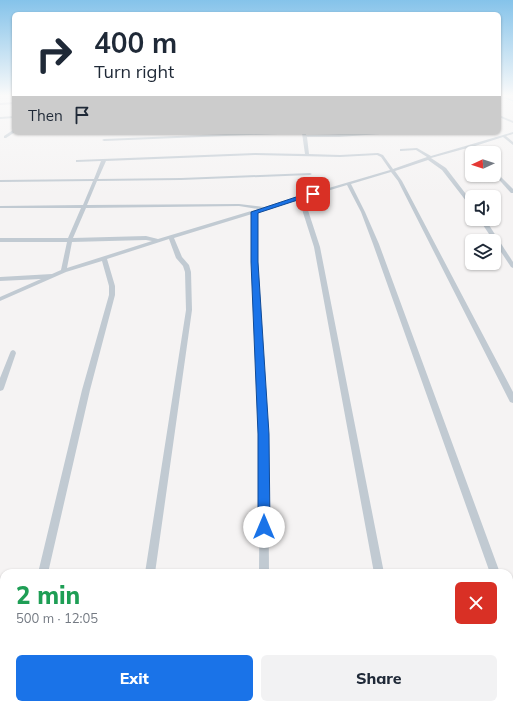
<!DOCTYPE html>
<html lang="en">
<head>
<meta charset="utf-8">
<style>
	body { margin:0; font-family:Mulish,sans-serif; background:#f2f2f3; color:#1f2937; height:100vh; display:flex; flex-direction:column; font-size:15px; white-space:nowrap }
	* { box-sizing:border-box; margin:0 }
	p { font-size:13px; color:#747a83 }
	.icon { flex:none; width:22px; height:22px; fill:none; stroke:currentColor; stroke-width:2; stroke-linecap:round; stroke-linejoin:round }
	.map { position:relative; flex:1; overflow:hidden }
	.panel { position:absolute; left:0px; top:569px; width:513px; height:140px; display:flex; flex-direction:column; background:#fff; border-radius:12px 12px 0 0; box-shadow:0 1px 3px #0004 }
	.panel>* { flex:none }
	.top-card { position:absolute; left:12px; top:12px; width:489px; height:122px; border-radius:6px; box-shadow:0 1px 3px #0004; background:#fff; color:#1f2937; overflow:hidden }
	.needle { width:26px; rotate:267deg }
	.tools { position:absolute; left:465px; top:146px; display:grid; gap:8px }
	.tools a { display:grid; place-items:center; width:36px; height:36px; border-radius:6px; background:#fff; box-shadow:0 1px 3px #0004; font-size:20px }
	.pin { position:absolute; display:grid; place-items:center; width:34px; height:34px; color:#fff; margin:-17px; border-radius:8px; box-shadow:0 2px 6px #0006 }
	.me { position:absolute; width:44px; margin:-22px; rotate:0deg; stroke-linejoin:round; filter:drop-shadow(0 0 3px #0008) }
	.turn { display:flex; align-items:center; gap:14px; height:84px; padding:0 16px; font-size:18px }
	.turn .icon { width:52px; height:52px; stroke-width:2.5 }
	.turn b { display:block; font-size:28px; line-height:34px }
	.then { display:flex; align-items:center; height:38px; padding:0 16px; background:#0003; gap:8px; font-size:15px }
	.round { display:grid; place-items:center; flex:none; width:42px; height:42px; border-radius:6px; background:#f2f2f3 }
	.headline { display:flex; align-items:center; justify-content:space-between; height:68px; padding:0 16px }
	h1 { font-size:24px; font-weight:800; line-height:30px; color:#1e9e55 }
	.button { display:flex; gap:8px; margin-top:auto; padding:8px 16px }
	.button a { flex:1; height:46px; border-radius:6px; background:#1a73e8; color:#fff; font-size:16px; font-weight:800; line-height:46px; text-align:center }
	.button a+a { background:#f2f2f3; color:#1f2937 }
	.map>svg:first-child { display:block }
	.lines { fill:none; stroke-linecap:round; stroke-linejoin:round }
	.stream { stroke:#90daee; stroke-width:1 }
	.minor { fill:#c1cad2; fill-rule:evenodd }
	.route { fill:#1a73e8; stroke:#114b97 }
</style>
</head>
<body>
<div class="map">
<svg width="513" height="709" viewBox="0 0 513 709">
	<rect width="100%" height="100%" fill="#f5f3f3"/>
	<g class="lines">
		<path class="stream" d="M501,96L513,101"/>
		<g class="minor">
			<path d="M14,102V104L0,105V103Z"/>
			<path d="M499,115L513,121V123L499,117Z"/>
			<path d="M14,116V118L0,119V117Z"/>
			<path d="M13,130H14V132H15L6,138H4V136Z"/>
			<path d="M276,132H306V135C336,135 365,132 395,132L393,133L339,137H307L309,154L340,155L378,153L383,155L393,169L427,157L416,150L401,151H400V149L417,148L431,156L513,132V134L506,136L513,142V145L503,137L475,146L481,153H477L471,147L431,158L446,168L472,202V206H470L442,170L428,160L395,171L402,181L513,392V403L510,402L398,181L391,172L351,184L365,212L379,244L500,573H490L373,244L361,212L347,185L304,198L320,247L384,573H374L314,247L299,200L256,213L258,262L268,434L269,573H259L260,434L252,262V214L174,238L182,257L189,265L191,272L192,310L155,573H145L186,310L185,272L183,266L176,258L169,239L107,259L115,286V295L90,390L48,573H38L82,390L109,295V286L102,261L66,272L0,301V297L41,279L0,281V277L52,274L61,270L67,242H0V238H68L81,208H0V206L83,205L93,181L0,182V180L94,179L101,161L76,162V160H77L255,153L305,154L302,133L104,141L102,140L104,139ZM255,155L340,157L377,155L381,157L390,170L264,207L239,204L87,205L97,181L181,180L310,175L312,174L310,173L181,178L98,179L106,161ZM239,206L258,209L158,239L146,236L73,238L86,208ZM146,240L152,241L67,268L72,242Z"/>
			<path d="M494,170L513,189V193H511L494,174Z"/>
			<path d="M479,219H485L513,262V268L511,267Z"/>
			<path d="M13,350L15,351L16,353L4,388L3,390L0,391V378L10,353L11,351Z"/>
			<path d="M509,607L513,609V628L509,627Z"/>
			<path d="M4,699V705H11L10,709H0L1,701Z"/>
			<rect x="127" y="705" width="12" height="4"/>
			<rect x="260" y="705" width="12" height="4"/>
			<rect x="397" y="705" width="12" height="4"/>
		</g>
	</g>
	<linearGradient id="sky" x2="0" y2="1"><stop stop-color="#85c3ea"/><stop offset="0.49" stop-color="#fafafa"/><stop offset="1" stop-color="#fafafa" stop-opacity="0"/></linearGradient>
	<rect width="513" height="195" fill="url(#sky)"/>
	<path class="route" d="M311,192L316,194L258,213V262L269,434L270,527L268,531L264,533L259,531L258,527V434L251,262V212Z"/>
</svg>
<div class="tools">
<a><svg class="needle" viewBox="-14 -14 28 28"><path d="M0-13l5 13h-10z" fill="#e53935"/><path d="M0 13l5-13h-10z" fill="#747a83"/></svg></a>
<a><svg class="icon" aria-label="sound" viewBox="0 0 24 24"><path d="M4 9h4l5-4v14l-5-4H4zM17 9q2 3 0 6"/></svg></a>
<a><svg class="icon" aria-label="layers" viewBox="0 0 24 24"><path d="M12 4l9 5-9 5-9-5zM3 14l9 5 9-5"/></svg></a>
</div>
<div class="pin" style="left:313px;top:194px;background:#d93025"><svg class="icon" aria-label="arrive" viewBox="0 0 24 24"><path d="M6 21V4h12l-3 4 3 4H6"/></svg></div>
<svg class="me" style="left:264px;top:527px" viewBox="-20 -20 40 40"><circle r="19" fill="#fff"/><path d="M0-13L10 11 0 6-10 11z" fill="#1a73e8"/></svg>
<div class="top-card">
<div class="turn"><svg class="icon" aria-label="right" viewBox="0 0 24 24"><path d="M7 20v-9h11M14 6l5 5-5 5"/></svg><div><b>400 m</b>Turn right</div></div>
<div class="then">Then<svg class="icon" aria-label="arrive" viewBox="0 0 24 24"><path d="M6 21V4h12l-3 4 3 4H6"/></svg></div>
</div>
<section class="panel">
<div class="headline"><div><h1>2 min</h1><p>500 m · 12:05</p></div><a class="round" style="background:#d93025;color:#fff"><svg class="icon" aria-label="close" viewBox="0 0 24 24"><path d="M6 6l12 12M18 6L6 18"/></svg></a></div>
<div class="button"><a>Exit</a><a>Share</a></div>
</section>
</div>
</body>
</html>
